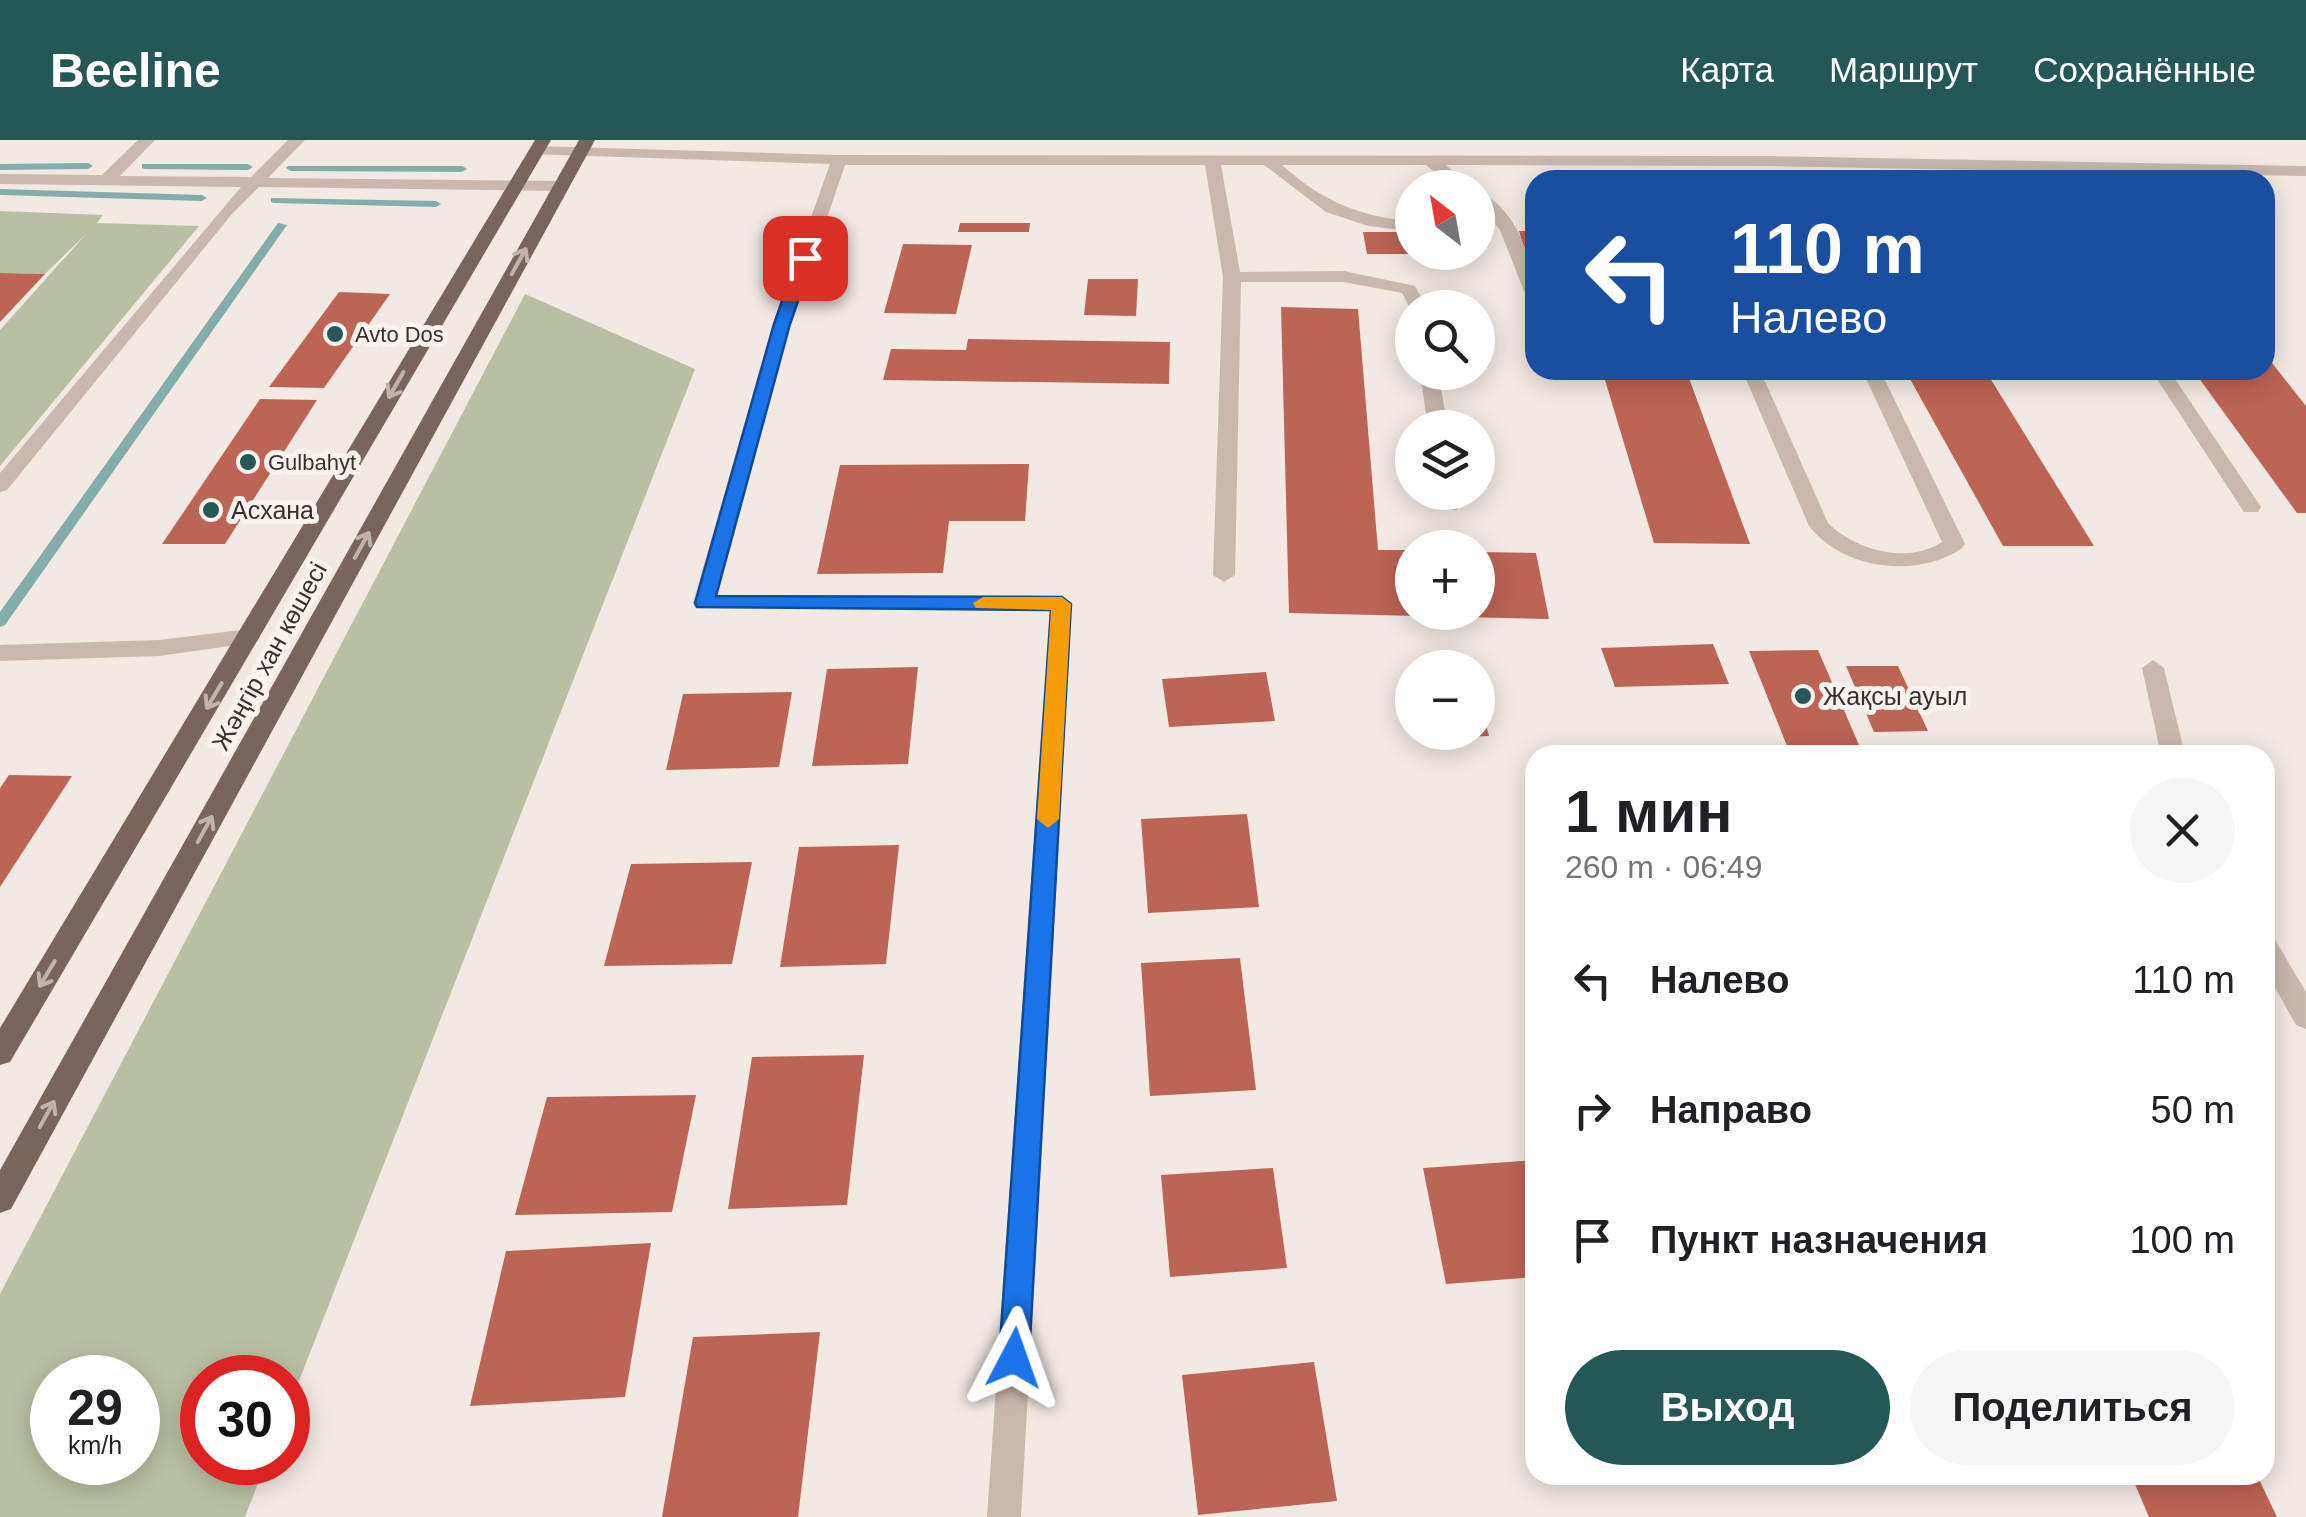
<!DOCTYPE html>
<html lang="ru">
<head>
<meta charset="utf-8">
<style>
	body { margin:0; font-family:Arial,sans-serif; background:#f6f6f6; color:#202124; height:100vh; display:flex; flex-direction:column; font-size:38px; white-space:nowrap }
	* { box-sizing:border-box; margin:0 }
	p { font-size:32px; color:#757577 }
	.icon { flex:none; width:55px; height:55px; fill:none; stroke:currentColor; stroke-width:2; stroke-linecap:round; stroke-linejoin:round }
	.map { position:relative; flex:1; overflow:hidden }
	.panel { position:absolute; left:1525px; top:605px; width:750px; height:740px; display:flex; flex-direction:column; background:#fff; border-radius:30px; box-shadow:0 5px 25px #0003 }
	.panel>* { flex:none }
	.top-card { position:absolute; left:1525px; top:30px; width:750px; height:210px; border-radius:30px; box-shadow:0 5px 25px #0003; background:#1a4fa0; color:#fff; overflow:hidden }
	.needle { width:65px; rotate:329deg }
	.fabs { position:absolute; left:1395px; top:30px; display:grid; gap:20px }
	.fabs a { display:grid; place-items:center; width:100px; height:100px; border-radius:50%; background:#fff; box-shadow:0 5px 25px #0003; font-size:50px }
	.speed { position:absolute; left:30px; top:1215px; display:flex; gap:20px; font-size:50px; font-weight:700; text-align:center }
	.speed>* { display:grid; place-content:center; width:130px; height:130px; border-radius:50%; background:#fff; box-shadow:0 5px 25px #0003; line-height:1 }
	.speed small { font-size:25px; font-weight:400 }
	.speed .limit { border:15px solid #d22; background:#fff; color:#111 }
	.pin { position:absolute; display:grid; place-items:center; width:85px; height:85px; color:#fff; margin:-42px; border-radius:20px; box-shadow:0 5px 15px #0006 }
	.me { position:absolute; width:110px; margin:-55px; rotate:4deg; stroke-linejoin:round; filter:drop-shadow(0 0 8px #0008) }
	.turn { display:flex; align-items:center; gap:35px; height:210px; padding:0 40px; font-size:45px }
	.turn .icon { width:130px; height:130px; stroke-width:2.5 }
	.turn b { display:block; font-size:70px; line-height:85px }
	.round { display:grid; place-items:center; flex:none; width:105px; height:105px; border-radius:52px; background:#f6f6f6 }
	.head { display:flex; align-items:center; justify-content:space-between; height:170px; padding:0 40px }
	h1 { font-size:60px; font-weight:600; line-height:75px }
	.button { display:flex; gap:20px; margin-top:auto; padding:20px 40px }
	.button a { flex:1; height:115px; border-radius:60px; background:#245755; color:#fff; font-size:40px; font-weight:600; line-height:115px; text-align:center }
	.button a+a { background:#f6f6f6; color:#202124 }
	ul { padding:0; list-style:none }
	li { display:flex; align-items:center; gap:30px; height:130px; padding:0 40px }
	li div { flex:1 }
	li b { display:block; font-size:38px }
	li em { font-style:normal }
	header { display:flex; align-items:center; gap:60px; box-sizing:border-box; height:140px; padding:0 50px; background:#245755; color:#fff }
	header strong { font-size:48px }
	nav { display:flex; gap:55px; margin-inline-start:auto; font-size:35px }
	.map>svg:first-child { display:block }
	.green { fill:#b9c0a2; fill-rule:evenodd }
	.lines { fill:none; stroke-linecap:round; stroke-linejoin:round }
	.stream { fill:#83adaa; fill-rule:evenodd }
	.building { fill:#bc6455 }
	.minor { fill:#c9b8ae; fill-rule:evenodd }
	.major { fill:#79655e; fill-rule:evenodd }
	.oneway { stroke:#bfb3ad }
	.route { fill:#1a73e8; stroke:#114b97; stroke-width:2.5 }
	.slow { fill:#f59e0b }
	.poi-dot { fill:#245755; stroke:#f9f3ee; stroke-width:4 }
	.labels { text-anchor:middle; stroke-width:10; stroke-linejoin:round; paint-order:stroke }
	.far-poi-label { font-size:22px; fill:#392f2c; stroke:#f9f3ee; text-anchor:start }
	.poi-label { font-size:25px; fill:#392f2c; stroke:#f9f3ee; text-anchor:start }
	.street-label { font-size:25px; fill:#392f2c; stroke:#f9f3ee }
</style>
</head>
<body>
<header>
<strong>Beeline</strong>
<nav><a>Карта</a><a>Маршрут</a><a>Сохранённые</a></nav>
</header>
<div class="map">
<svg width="2306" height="1377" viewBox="0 0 2306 1377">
	<rect width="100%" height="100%" fill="#f2e9e2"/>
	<g class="green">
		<path d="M0,71L103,75L97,83L199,86L0,326V190L87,93L45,134L0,133Z"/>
		<path d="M525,154L695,229L288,1269V1238H202V1322L266,1323L245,1377H0V1154ZM52,1238H138V1322H52Z"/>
	</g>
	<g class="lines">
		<g class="stream">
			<path d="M0,24L88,23L93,26L88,29L0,30Z"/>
			<path d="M142,24H248L253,27L248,30L145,29L142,28Z"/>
			<path d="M288,26H462L467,29L462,32L291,31L286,28Z"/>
			<path d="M0,49L202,55L207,58L202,61L0,55Z"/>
			<path d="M271,58L436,61L441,64L436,67L274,63L271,62Z"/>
			<path d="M278,83L287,85L5,485L0,487V472Z"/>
		</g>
	</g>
	<g class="building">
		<path d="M960,83H1030L1029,92H958Z"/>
		<path d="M1519,91H1535V119H1527Z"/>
		<path d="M1363,92H1412V114H1367Z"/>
		<path d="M903,104L972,105L956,174L884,173Z"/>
		<path d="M0,133L45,134L0,182Z"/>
		<path d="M1088,139H1138L1136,176L1084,175Z"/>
		<path d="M339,152L390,154L324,248L269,247Z"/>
		<path d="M1281,167L1358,169L1378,410H1412V472H1478V412L1536,413L1549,479L1289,473Z"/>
		<path d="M968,199L1170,202L1169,244L883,240L891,209L966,210Z"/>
		<path d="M2265,214L2306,266V373H2297L2193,230H2265Z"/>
		<path d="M1602,230H1686L1750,404L1654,403Z"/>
		<path d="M1905,230H1985L2094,406H2003Z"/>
		<path d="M260,259L317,260L225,404H162Z"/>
		<path d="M1029,324L1025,381H949L943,433L817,434L840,325Z"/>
		<path d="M1713,504L1729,544L1615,547L1601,508Z"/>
		<path d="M1818,510L1859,605L1787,606L1749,511Z"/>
		<path d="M1846,526H1898L1928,591L1874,592Z"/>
		<path d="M918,527L908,624L812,626L827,529Z"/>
		<path d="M1266,532L1275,581L1169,587L1162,539Z"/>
		<path d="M792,552L779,627L666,630L683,554Z"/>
		<path d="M1478,553L1489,596L1422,598L1421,592H1478Z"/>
		<path d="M9,635L72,636L0,747V648Z"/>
		<path d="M1247,674L1259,767L1148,773L1141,679Z"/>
		<path d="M899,705L886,824L780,827L799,707Z"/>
		<path d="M752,722L732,824L604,826L631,724Z"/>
		<path d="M1240,818L1256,950L1150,956L1141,823Z"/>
		<path d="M864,915L847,1065L728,1069L752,917Z"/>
		<path d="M696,955L672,1072L515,1075L547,957Z"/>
		<path d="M1535,1020V1137L1446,1144L1423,1028Z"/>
		<path d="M1273,1028L1287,1128L1170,1137L1161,1035Z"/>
		<path d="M651,1103L625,1257L470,1266L506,1111Z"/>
		<path d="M820,1192L798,1377H662L693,1197Z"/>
		<path d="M1314,1222L1337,1361L1198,1375L1182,1235Z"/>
		<path d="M2131,1335H2257L2277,1377H2149Z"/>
	</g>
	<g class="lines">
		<g class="minor">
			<path d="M138,0H155L120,36L251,37L288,0H305L268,38L560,41L568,46L560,51L259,47L232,74L7,350L0,352V333L241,47L0,44V34L102,35Z"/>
			<path d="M536,6L839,15L1771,16L2306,26V36L1771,26L1446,25L1473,48H1454L1426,25H1282C1322,61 1360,77 1412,81V91L1368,86L1326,72L1264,25H1221L1240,132L1344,131L1415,146L1427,168H1412V172L1402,153L1344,142H1241L1235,435L1224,442L1213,435L1223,137L1205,25H845L791,184L717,456L1061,457L1072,464L1021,1377H987L1050,471L696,468L693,463L773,184L830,24L530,14L528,11Z"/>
			<path d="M1478,51C1517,68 1535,123 1535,161L1526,156L1500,90L1478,65Z"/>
			<path d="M1742,230H1760L1828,383C1856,410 1907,425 1942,402L1862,230H1880L1965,404L1961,409C1916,439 1842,429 1809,386Z"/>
			<path d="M2151,230H2169L2261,367L2258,372H2244Z"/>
			<path d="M1420,232H1438L1448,288H1428Z"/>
			<path d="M1438,352H1458L1457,370H1443Z"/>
			<path d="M249,489L260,497L257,502L159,516L0,521V505L159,500Z"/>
			<path d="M2153,520L2164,528L2185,615H2161L2142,528Z"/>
			<path d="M2265,795L2274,798L2306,852V889L2296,885L2265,830Z"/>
		</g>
		<g class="major">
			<path d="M535,0H551L10,922L0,925V888Z"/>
			<path d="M579,0H595L11,1069L0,1073V1030Z"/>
		</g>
	</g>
	<defs><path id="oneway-shaft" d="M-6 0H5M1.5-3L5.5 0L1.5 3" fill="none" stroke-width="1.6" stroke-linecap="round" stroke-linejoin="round" transform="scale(2.5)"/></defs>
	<g class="oneway">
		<use href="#oneway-shaft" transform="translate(519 121) rotate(-61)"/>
		<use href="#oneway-shaft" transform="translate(396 245) rotate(120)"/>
		<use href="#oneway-shaft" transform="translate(362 405) rotate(-61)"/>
		<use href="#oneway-shaft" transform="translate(214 556) rotate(121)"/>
		<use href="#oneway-shaft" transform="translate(205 689) rotate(-61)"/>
		<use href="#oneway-shaft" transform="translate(47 834) rotate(121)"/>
		<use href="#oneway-shaft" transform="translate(47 974) rotate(-61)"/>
	</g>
	<path class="route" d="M805,114L813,118L790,184L716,456L1062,457L1071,464L1029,1218L1024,1229L1014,1233L1004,1229L999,1218L1051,470L697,467L695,463L774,184L797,118Z"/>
	<path class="slow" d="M983,457H1062L1071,464L1059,679L1048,688L1037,679L1051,470L976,468L973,463Z"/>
	<g class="poi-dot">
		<circle cx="335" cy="194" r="10"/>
		<circle cx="248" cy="322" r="10"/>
		<circle cx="211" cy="370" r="10"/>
		<circle cx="1803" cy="556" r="10"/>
	</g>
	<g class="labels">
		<g class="far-poi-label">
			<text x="355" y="202">Avto Dos</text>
			<text x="268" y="330">Gulbahyt</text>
		</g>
		<g class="poi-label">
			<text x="231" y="379">Асхана</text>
			<text x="1823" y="565">Жақсы ауыл</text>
		</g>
		<g class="street-label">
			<text transform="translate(269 516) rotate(-61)" y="9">Жәңгір хан көшесі</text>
		</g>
	</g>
</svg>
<div class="fabs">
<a><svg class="needle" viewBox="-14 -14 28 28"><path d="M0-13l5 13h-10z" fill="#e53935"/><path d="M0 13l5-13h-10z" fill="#757577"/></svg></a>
<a><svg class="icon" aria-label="search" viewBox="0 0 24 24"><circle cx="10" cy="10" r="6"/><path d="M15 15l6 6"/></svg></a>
<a><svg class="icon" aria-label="layers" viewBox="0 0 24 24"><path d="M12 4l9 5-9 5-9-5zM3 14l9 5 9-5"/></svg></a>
<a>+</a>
<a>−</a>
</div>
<div class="speed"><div>29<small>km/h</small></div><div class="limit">30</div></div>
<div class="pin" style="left:805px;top:118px;background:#d93025"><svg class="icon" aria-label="arrive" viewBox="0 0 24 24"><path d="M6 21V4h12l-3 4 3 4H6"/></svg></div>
<svg class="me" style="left:1014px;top:1218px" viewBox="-20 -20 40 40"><path d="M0-17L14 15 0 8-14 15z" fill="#1a73e8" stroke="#fff" stroke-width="4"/></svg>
<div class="top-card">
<div class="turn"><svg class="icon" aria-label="left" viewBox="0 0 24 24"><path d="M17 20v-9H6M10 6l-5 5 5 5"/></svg><div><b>110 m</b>Налево</div></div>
</div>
<section class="panel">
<div class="head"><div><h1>1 мин</h1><p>260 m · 06:49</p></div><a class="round"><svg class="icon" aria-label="close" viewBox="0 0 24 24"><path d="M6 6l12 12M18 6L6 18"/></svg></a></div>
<ul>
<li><svg class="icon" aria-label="left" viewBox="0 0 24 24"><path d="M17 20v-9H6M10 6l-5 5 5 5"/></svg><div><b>Налево</b></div><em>110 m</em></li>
<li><svg class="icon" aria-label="right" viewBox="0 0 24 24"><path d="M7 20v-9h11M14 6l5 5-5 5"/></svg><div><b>Направо</b></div><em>50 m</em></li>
<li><svg class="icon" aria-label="arrive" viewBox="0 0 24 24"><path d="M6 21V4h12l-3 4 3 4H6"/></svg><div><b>Пункт назначения</b></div><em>100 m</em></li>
</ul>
<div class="button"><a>Выход</a><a>Поделиться</a></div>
</section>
</div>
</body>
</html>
